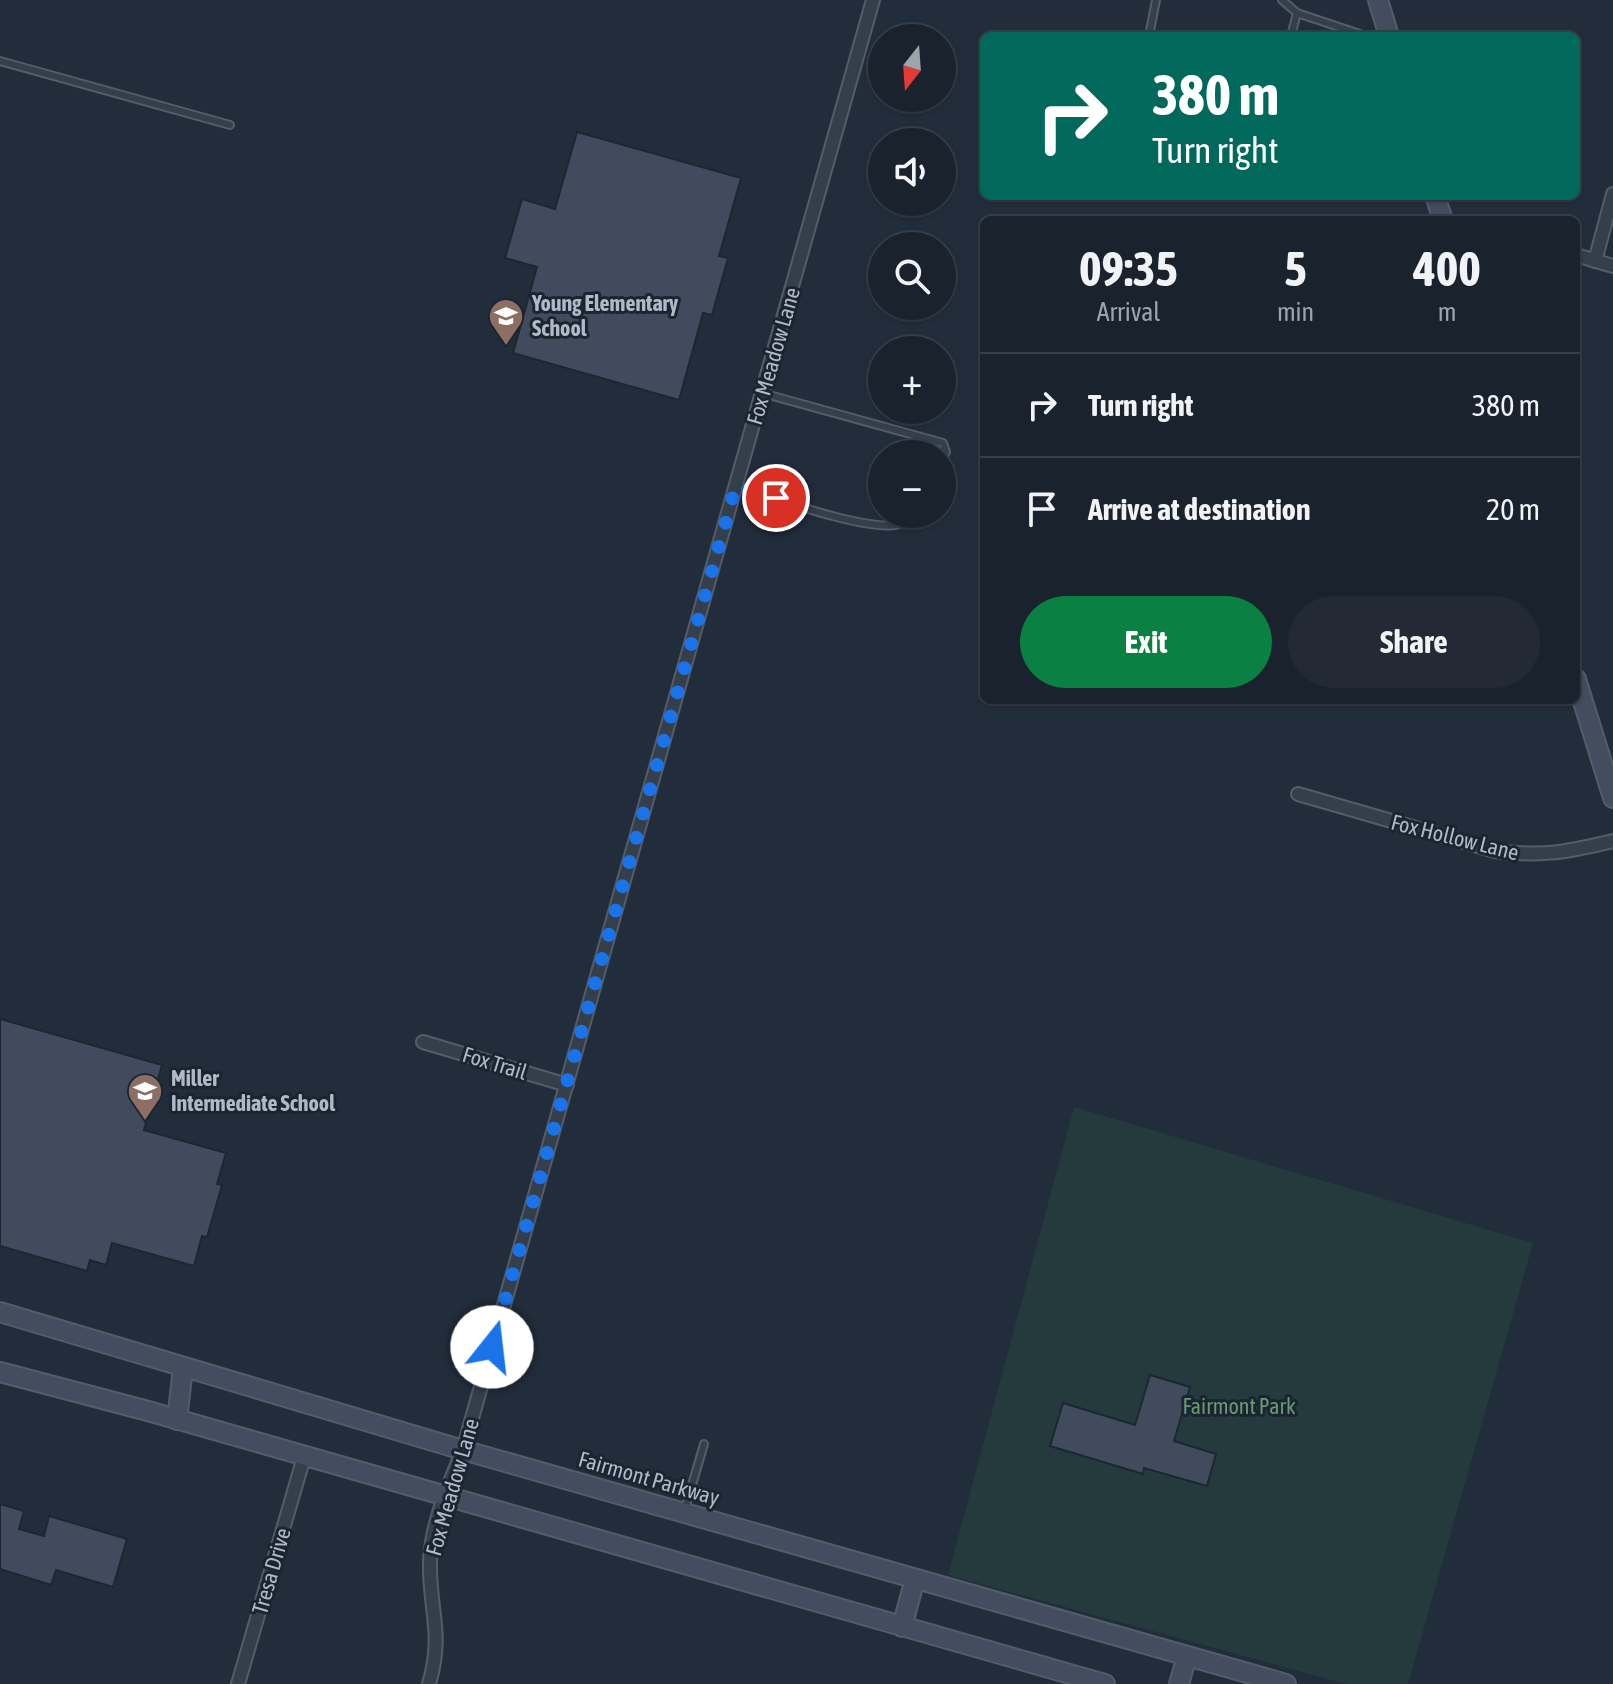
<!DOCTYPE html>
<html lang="en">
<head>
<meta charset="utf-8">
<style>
	body { margin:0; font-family:"Asap Condensed",sans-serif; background:#232a35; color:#f1f3f6; height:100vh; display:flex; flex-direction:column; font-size:30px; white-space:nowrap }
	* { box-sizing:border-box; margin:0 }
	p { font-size:26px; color:#9fa4aa }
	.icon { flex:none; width:44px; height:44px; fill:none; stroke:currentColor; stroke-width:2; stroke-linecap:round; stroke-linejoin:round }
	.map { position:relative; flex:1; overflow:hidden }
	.drawer { position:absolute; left:980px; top:216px; width:600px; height:488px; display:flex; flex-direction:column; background:#1a222d; border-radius:12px; box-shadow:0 2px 6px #0004,0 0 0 2px #383f49 }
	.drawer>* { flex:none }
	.top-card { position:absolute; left:980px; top:32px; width:600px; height:168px; border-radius:12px; box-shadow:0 2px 6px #0004,0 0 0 2px #383f49; background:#00695c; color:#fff; overflow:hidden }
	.needle { width:52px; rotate:197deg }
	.controls { position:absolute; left:868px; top:24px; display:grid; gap:16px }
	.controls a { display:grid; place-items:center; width:88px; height:88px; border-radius:50%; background:#1a222d; box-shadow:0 2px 6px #0004,0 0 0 2px #383f49; font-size:40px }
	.pin { position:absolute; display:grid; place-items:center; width:68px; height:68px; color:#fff; margin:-34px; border:4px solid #fff; border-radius:50%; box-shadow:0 2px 8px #0007 }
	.me { position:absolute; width:88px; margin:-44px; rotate:16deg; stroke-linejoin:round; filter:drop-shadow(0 0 6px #0008) }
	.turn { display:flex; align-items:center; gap:28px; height:168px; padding:0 40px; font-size:36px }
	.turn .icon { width:104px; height:104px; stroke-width:2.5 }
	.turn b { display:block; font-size:56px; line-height:68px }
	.eta { display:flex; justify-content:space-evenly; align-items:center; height:136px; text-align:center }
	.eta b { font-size:48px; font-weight:700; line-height:56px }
	.cta { display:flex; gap:16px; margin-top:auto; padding:16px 40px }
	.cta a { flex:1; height:92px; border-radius:48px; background:#0b8043; color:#fff; font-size:32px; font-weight:700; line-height:92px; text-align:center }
	.cta a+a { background:#232a35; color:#f1f3f6 }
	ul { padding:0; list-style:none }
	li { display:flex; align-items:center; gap:24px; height:104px; padding:0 40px; border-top:2px solid #383f49 }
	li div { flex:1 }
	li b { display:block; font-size:30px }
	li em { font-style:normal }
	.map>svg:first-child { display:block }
	.green { fill:#243a3d }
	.building { fill:#404c5e; stroke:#1d2633; stroke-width:2 }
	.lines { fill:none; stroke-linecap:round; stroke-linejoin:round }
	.service-casing { stroke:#545c6a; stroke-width:10 }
	.minor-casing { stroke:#545c6a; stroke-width:16 }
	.secondary-casing { stroke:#545c6a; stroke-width:22 }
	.service { stroke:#353f4c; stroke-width:6 }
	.minor { stroke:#353f4c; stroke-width:12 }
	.secondary { stroke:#434d5f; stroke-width:18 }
	.route { stroke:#1a73e8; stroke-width:14; stroke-dasharray:0 25.2 }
	.labels { text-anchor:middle; stroke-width:6; stroke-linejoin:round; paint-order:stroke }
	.poi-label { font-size:22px; font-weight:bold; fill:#b1b9c8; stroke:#1b2431; text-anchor:start }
	.street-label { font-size:22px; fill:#b1b9c8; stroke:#1b2431 }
	.park-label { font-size:22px; fill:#679a73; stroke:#1b2431 }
</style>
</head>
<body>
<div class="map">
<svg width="1613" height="1684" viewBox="0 0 1613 1684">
	<rect width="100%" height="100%" fill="#222d3c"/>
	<path class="green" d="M1074,1107L1533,1243L1408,1684H1346L948,1575Z"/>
	<g class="building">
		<path d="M577,132L741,178L719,256L728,258L712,315L703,313L679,400L513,353L537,267L505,258L522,199L555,209Z"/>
		<path d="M0,1019L162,1065L144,1130L226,1153L217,1184L222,1185L207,1237L202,1236L194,1266L112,1243L106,1265L90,1260L87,1271L0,1246Z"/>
		<path d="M1150,1375L1190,1387L1174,1441L1216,1454L1207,1486L1144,1468L1143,1474L1050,1446L1063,1403L1135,1425Z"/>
		<path d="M0,1504L24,1511L19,1529L44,1536L49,1516L127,1539L113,1587L56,1570L51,1585L0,1569Z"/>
	</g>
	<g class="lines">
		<g class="service-casing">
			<g id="service">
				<path d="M1282,0L1297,13L1366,36"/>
				<path d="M1149,36L1156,0"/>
				<path d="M1291,36L1297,13"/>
				<path d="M0,61L230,125"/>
				<path d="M762,393L943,443L946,452L942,461"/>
				<path d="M736,486C772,497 861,530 895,525C903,524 912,520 917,514"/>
				<path d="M685,1509L704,1444"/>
			</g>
		</g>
		<g class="minor-casing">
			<g id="minor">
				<path d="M1576,255L1613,266"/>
				<path d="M1595,261L1613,194"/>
				<path d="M1298,794L1495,851C1544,857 1566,852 1613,841"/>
				<path d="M423,1042L567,1085"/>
				<path d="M238,1684L304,1457"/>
				<path d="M429,1684C444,1633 429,1610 430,1562C431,1524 449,1485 463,1450L873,0"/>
			</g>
		</g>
		<g class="secondary-casing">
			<g id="secondary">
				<path d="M1378,0L1389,36"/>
				<path d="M1435,196L1443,220"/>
				<path d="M1576,679L1613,798"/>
				<path d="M0,1312L463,1450L1286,1684"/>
				<path d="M0,1372L148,1411L1105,1684"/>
				<path d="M177,1420L183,1368"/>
				<path d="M902,1627L915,1579"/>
				<path d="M1179,1684L1187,1656"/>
			</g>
		</g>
		<use href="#service" class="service"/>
		<use href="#minor" class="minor"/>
		<use href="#secondary" class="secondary"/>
	</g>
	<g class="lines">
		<path class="route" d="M492,1347L736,486L776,498"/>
	</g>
	<defs>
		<g id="school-pin" transform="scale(1.8)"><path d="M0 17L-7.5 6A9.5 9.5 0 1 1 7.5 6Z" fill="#8d6e63" stroke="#1b2431"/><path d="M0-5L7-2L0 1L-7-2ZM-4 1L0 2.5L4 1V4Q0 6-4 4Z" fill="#fff"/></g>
	</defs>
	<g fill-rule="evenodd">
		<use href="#school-pin" x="506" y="316"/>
		<use href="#school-pin" x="145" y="1091"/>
	</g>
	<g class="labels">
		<g class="poi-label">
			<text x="532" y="311">Young Elementary<tspan x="532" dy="25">School</tspan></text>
			<text x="171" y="1086">Miller<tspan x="171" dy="25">Intermediate School</tspan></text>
		</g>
		<g class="street-label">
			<text transform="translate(773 356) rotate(-74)" y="8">Fox Meadow Lane</text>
			<text transform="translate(1455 837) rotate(14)" y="8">Fox Hollow Lane</text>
			<text transform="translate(495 1063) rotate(17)" y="8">Fox Trail</text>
			<text transform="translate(649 1478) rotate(16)" y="8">Fairmont Parkway</text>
			<text transform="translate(452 1487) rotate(-74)" y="8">Fox Meadow Lane</text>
			<text transform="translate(271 1571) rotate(-74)" y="8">Tresa Drive</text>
		</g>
		<g class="park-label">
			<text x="1239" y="1414">Fairmont Park</text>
		</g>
	</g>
</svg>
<div class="controls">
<a><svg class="needle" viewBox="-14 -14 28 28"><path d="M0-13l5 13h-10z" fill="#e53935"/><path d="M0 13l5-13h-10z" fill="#9fa4aa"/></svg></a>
<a><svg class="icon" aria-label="sound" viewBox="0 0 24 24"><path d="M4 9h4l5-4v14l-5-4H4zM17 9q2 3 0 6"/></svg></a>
<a><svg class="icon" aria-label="search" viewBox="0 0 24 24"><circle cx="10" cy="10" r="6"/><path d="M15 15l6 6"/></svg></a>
<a>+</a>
<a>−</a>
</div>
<div class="pin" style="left:776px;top:498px;background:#d93025"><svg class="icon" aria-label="arrive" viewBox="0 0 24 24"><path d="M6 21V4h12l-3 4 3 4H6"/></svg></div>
<svg class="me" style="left:492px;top:1347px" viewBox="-20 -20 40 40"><circle r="19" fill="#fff"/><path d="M0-13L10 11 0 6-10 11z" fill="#1a73e8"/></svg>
<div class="top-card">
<div class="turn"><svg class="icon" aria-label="right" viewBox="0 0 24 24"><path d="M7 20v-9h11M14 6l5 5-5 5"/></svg><div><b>380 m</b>Turn right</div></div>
</div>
<section class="drawer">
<div class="eta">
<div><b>09:35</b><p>Arrival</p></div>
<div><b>5</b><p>min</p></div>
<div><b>400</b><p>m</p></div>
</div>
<ul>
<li><svg class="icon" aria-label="right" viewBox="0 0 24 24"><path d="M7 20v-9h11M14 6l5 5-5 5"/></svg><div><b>Turn right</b></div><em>380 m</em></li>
<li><svg class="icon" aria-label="arrive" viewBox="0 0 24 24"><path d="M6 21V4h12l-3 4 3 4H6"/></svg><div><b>Arrive at destination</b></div><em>20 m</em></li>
</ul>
<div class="cta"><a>Exit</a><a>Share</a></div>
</section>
</div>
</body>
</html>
